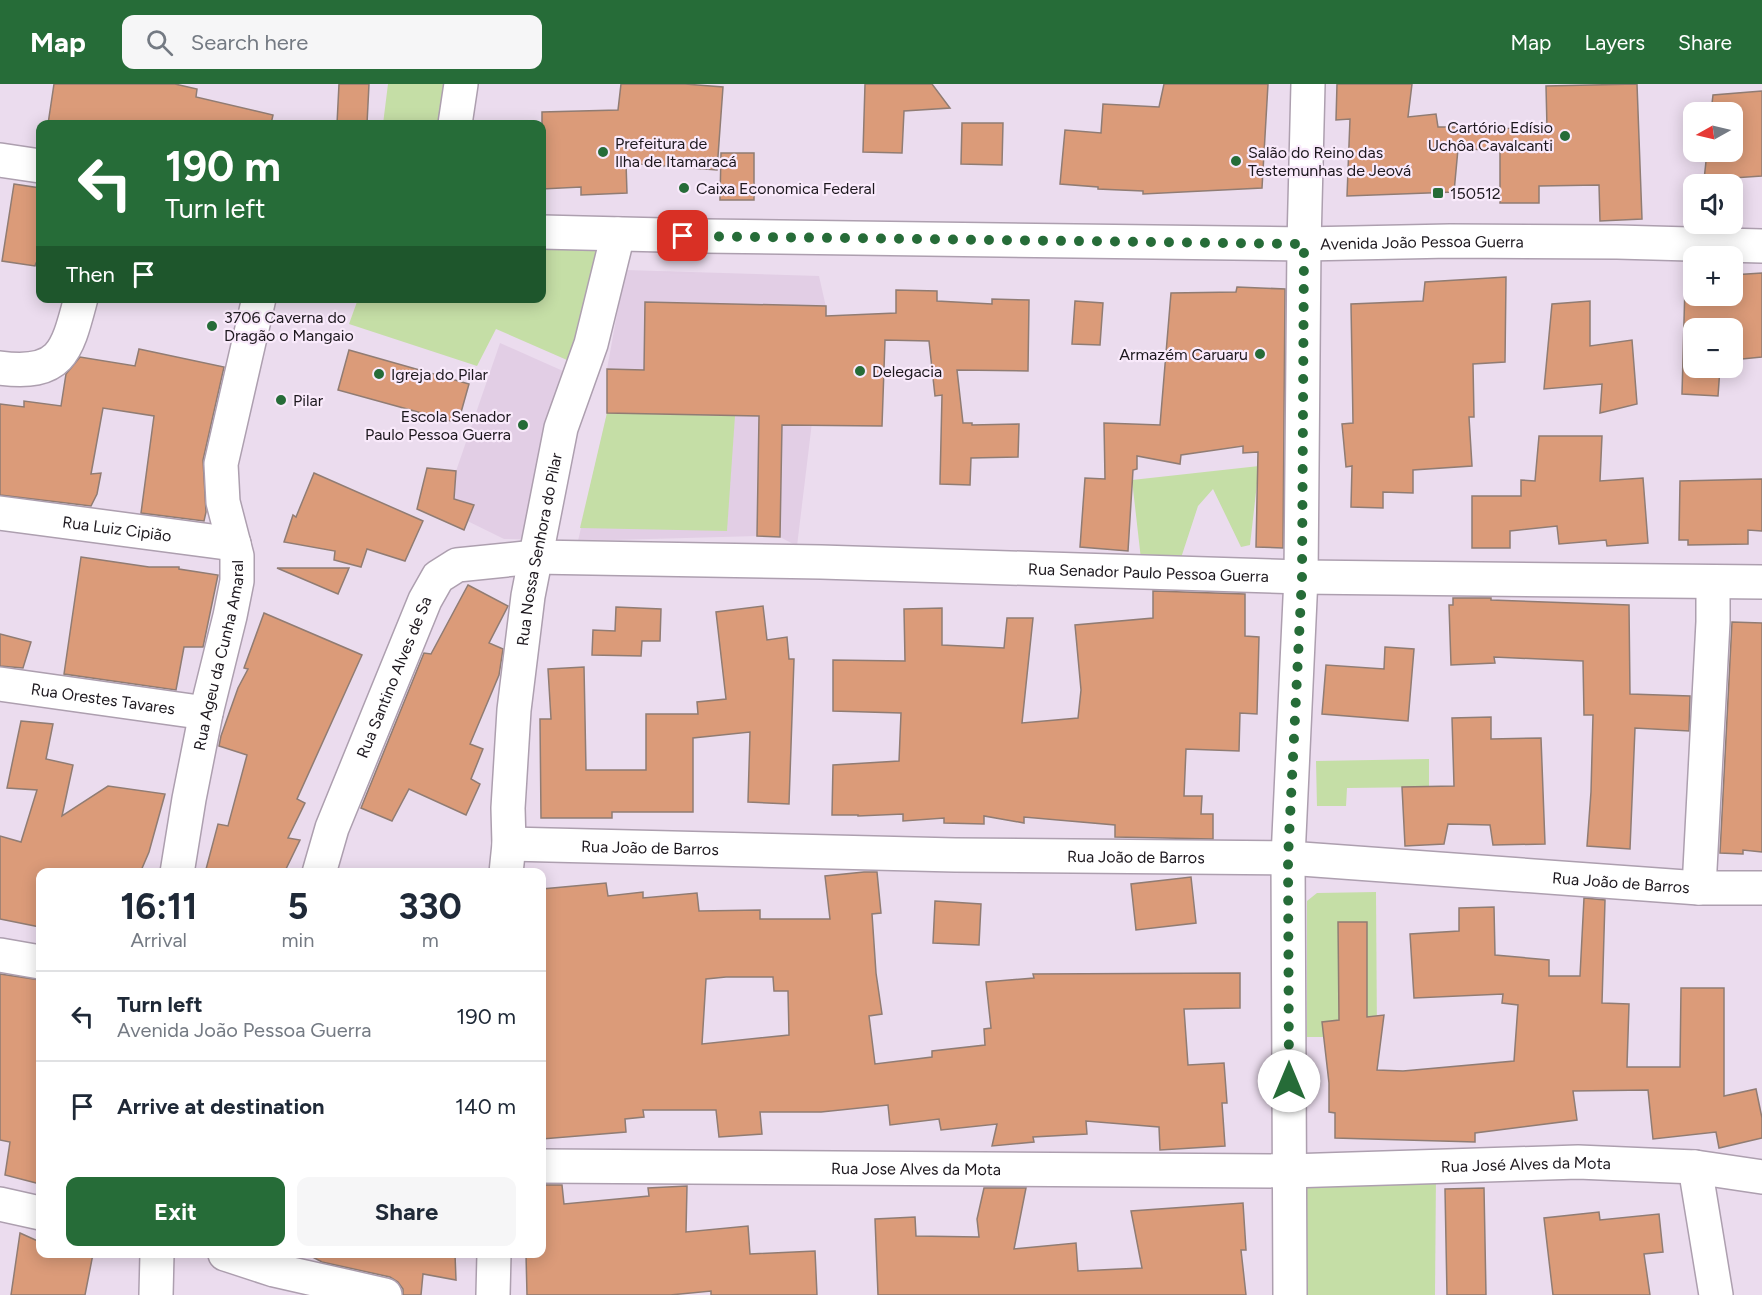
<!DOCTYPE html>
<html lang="en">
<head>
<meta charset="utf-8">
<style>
	body { margin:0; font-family:Figtree,sans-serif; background:#f6f6f7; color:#1f2937; height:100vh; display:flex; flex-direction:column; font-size:22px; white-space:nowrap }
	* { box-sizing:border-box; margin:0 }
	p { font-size:20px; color:#747a83 }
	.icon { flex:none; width:33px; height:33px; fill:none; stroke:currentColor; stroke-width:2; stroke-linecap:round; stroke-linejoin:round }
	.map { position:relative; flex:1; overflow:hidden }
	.drawer { position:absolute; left:36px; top:784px; width:510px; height:390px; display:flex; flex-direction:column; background:#fff; border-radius:12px; box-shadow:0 3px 15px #0003 }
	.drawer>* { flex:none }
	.banner { position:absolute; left:36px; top:36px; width:510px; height:183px; border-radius:12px; box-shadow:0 3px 15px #0003; background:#266c38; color:#fff; overflow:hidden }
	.needle { width:39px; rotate:262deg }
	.fabs { position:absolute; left:1683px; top:18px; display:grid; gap:12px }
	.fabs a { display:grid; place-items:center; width:60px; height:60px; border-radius:12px; background:#fff; box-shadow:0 3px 15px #0003; font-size:30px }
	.pin { position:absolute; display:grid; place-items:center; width:51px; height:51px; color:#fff; margin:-26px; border-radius:12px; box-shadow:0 3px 9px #0006 }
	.me { position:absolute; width:66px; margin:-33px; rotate:0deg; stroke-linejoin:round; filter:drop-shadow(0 0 4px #0008) }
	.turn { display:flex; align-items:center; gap:21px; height:126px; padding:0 30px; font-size:27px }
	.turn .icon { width:78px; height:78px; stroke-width:2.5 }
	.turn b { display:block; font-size:42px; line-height:51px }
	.then { display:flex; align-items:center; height:57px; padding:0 30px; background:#0003; gap:12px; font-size:22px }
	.eta { display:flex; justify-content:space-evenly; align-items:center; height:102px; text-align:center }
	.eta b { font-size:36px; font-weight:700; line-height:42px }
	.action { display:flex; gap:12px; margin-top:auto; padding:12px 30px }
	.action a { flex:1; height:69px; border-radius:12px; background:#266c38; color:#fff; font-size:24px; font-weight:700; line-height:69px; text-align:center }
	.action a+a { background:#f6f6f7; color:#1f2937 }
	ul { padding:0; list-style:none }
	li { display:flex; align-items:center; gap:18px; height:90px; padding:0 30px; border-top:2px solid #e0e1e3 }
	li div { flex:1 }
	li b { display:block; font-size:22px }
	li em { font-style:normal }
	header { display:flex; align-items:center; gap:36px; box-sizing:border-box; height:84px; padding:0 30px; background:#266c38; color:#fff }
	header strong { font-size:28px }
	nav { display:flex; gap:33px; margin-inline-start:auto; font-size:21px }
	.search { width:420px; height:54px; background:#f6f6f7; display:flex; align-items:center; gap:15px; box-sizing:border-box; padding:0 21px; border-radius:12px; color:#747a83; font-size:22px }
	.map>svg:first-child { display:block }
	.built { fill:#e2cee5 }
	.green { fill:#c5dea6 }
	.building { fill:#db9b79; stroke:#907c73; stroke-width:1.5; fill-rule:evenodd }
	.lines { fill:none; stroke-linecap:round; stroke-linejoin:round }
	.minor-casing { stroke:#ad9faf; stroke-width:36 }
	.major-casing { stroke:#ad9faf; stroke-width:36 }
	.minor { stroke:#fff; stroke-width:33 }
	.major { stroke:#fff; stroke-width:33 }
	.route { stroke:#266c38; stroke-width:10; stroke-dasharray:0 18 }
	.poi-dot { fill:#266c38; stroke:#f9eafb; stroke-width:2 }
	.labels { text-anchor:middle; stroke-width:4.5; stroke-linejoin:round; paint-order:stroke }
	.poi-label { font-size:16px; fill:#1d181e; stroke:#f9eafb; text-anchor:start }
	.street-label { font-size:16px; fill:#1d181e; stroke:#f9eafb }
</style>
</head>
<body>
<header>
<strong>Map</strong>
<div class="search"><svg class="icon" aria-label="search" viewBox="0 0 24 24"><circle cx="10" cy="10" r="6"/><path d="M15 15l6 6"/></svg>Search here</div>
<nav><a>Map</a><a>Layers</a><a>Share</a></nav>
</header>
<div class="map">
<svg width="1762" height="1211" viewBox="0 0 1762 1211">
	<rect width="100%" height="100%" fill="#ebdcee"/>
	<g class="built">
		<path d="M625,186L819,192L826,223L797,462L780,453L757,452L578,457L607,329V285Z"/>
		<path d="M500,259L581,295L554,456L504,455L443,425Z"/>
	</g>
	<g class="green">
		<path d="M388,0H452L447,40H383Z"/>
		<path d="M607,162L583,283L496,245L477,282L349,240L358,215L542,214V163Z"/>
		<path d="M607,329L735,332L727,447L580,444Z"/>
		<path d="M1259,382L1250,461L1241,463L1213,405L1198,422L1179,480L1142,484L1132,396Z"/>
		<path d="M1429,675V703L1347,704L1346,722H1317L1316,677Z"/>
		<path d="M1376,808L1377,953H1307V817L1317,809Z"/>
		<path d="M1436,1090L1435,1211H1301L1300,1099Z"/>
	</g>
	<g class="building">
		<path d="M54,0H175L197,5L196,13L273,31L271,40H48Z"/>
		<path d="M339,0H369L367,40H337Z"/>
		<path d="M621,0H685L723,3L717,86L626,79L627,109L581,111V103L542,105V28L618,26Z"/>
		<path d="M865,0H932L950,24L904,27L902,69L863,68Z"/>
		<path d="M1164,0H1268L1262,104L1143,110V107L1098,105V103L1060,100L1065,46L1101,49L1103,20L1159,23Z"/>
		<path d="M1337,0H1412L1408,33L1436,30L1438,43H1460L1459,45L1547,44L1546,2L1637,0L1642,135L1600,137L1599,101L1539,102V119H1500V66L1458,65L1454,108L1347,112L1350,35L1336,36Z"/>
		<path d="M1762,7V92L1704,96L1707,68H1732V28H1711L1713,11Z"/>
		<path d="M962,39H1003L1002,81L961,80Z"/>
		<path d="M721,69H754V116H720Z"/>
		<path d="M14,100L40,104V179H36L35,182L2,177Z"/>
		<path d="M1762,189V273L1732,276V244H1694V284H1720L1718,312L1682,310L1685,201L1694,200V212H1732V191Z"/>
		<path d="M1506,193L1505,278L1473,280L1474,333H1469L1472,382L1413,386V409L1383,408V424L1351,423L1352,382L1346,383L1342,340L1353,339L1351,220L1423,217L1425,198Z"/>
		<path d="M1237,203L1285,205L1283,464L1256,463L1258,368L1243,369V362L1181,371L1180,380L1137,372V385L1133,386L1128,467L1080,463L1085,394L1105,395L1104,339L1160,341L1171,209L1236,208Z"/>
		<path d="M896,206L937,207V217L992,220V215L1029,216L1028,287L957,286L963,339H972V341L1019,340L1018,373L971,374L970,401L940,400L942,311L935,312L929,257L885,256L882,342L782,341L780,453L757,452L759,332L607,329V285L644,286L645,218L826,222V232L896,229Z"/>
		<path d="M1075,217L1103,219L1100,261L1072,260Z"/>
		<path d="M1590,217V262L1632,256L1637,320L1600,329L1602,300L1544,305L1552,220Z"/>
		<path d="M139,265L224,283L203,376L206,428L204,437L141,429L154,332L103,324L91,390L101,389L97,410L91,422L0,411V320L24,323V317L61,322L66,290L80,273L135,282Z"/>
		<path d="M349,266L469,300L458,339L338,306Z"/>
		<path d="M1539,352H1602L1600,397L1643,394L1648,459L1607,462L1606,456L1559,460L1557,442L1510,447V464H1472V412H1521V396L1535,397Z"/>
		<path d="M427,384L456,387L454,415L474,421L464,446L417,425Z"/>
		<path d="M314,389L423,437L405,477L367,465L361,483L334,476L335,467L284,458L293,431L296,433Z"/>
		<path d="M1762,395V447L1748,446V460L1688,461V456H1679L1680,397Z"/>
		<path d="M81,473L149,483H179V485L218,491L203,563H184L176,606L64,590Z"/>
		<path d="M277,484H349L338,510Z"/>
		<path d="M468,501L508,522L489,559L503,565L499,591L470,660L483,665L471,695L480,700L466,731L409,705L392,737L361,724L424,569L431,570Z"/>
		<path d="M1153,507L1245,510V552L1259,553L1257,630L1240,629L1239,667L1186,665L1184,712H1202L1201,730H1213V755L1115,753V741L1024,733V739L984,732V740L944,739V734L903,737V730L858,732V731H832L833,681L899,677L901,629L833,627V576L905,577L904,525L942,524V561L1004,564L1007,534H1033L1022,639L1078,634L1081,606L1075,541L1153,534Z"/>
		<path d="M1453,514H1491V516L1629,521L1630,610L1690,612L1689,647L1635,644L1630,765L1587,762L1591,708L1593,631H1584L1583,577L1494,573L1495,579L1451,581L1449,521H1453Z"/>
		<path d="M763,522L767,556L787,553L789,575H794L789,720L748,718L750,648L693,654V728H612V734H541L540,635H551L548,585L584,583L586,686H646V630H698L697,618L726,615L716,528Z"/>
		<path d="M616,523L661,525L660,557H642L641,572L592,571L593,546L615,547Z"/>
		<path d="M264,529L362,571L297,715L305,719L288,754L300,756L284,789H205L218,740L228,742L247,671L219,662L221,652L238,604L248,585L244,584Z"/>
		<path d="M1732,538L1762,539V768L1743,766V770L1720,769Z"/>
		<path d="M0,550L31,558L23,584L0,582Z"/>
		<path d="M1385,563L1414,565L1408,637L1322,630L1326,581L1384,585Z"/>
		<path d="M1491,633V655L1541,654L1545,760L1493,761L1490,741L1448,740L1444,760L1405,762L1402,703L1454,702L1452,634Z"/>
		<path d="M21,637L53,640L46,675L73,681L62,732L108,702L165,710L149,768L140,789H40V843L0,835V752L21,758L37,706L7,704Z"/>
		<path d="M864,788H877L881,829L872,830L876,889L882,930L869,932L875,980L932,973V967L985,961L984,945L991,944L986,898L1034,894L1033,890L1240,889V924L1184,925L1188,981L1224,979L1227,1019H1222L1225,1062L1160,1066L1159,1043L1086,1037L1087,1050L1033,1053L1034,1058L992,1062L997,1040L941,1046L939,1035L890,1041L888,1021L821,1028H760L762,1050L719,1053L716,1026H643L644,1033L625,1035L626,1048L542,1055V805L606,799L608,812L643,808V814L697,809L699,827L760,826V835H830L825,792ZM726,893H773L774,907H788L789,951L702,960L706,895Z"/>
		<path d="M1191,793L1196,839L1136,846L1131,800Z"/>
		<path d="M1584,814L1605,816L1602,919L1629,920L1627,983H1680L1681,904H1724V1012L1756,1005L1762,1034V1054L1719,1064L1716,1048L1653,1055L1648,1006L1573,1007L1577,1036L1475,1049V1058L1335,1054V1029L1329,1028V999L1322,938L1339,936L1338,838H1367V933L1384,931L1377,986L1403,987L1514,977L1518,921L1502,919L1503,910L1414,914L1410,850L1459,847V824L1494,823L1495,871L1549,876V892H1580Z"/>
		<path d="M935,817L981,820L979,861L933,859Z"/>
		<path d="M0,890L40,896V1100L5,1091L10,1058L0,1056Z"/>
		<path d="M542,1101H562L564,1120L649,1112L648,1104L687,1102L686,1148L748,1142L750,1170L815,1167L817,1211H711V1207L670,1211H527L526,1170H542Z"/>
		<path d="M984,1104H1026L1014,1165L1076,1159L1078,1187L1142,1184L1131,1127L1243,1119L1246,1166H1241L1246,1211H878L875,1135L915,1133L916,1152L979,1153L977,1135Z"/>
		<path d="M1484,1104L1486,1211H1447L1445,1105Z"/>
		<path d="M1599,1128L1600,1136L1659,1130L1663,1168L1644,1170L1650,1211H1553L1544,1134Z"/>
		<path d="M20,1149L40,1158V1170H93L85,1211H11Z"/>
		<path d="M307,1170H455L456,1196L423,1190L421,1211H403V1205L398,1198L390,1193L322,1178Z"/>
	</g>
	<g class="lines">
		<g class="minor-casing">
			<g id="minor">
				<path d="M455,40L461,0"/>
				<path d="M0,284C62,292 67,267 81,214"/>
				<path id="s1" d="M0,429L234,460"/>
				<path id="s2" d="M0,600L206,629"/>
				<path id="s3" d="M509,760L955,771L1288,774L1699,804H1762"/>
				<path id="s4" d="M177,789L189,715L206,629L230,532L237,497V472L223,418L221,380L259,214"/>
				<path id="s5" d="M319,789L332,744L425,516L438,493L457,481L535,473L821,478L1301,493L1762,498"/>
				<path id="s6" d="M506,789L509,760L508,724L514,626L528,512L561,344L591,260L618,150"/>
				<path d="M1699,804L1713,538V498"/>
				<path d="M0,871L40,878"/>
				<path id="s7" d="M542,1082L1289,1087L1578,1078L1695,1083L1762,1093"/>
				<path d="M1695,1083L1716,1211"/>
				<path d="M0,1120L40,1129"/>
				<path d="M225,1170L274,1186L385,1211"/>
				<path d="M156,1211L157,1170"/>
				<path d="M493,1211L494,1170"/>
				<path d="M1290,1211L1288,774L1301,493L1304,160L1308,0"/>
			</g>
		</g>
		<g class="major-casing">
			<g id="major">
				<path d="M0,76L40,82"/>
				<path id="s8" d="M542,148L704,152L1304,160L1450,157L1617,158L1762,162"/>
			</g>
		</g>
		<use href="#minor" class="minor"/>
		<use href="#major" class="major"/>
	</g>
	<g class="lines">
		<path class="route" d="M683,152L1304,160L1302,493L1288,774L1289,997"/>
	</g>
	<g class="poi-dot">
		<circle cx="1565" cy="52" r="6"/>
		<circle cx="603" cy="68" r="6"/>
		<circle cx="1236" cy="77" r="6"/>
		<circle cx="684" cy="104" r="6"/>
		<rect x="1432" y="103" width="12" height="12" rx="3"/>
		<circle cx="212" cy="242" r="6"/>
		<circle cx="1260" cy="270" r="6"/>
		<circle cx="860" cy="287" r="6"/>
		<circle cx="379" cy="290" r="6"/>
		<circle cx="281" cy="316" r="6"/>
		<circle cx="523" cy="341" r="6"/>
	</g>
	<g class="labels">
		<g class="poi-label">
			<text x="1553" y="49" text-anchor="end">Cartório Edísio<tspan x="1553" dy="18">Uchôa Cavalcanti</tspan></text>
			<text x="615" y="65">Prefeitura de<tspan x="615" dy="18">Ilha de Itamaracá</tspan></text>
			<text x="1248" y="74">Salão do Reino das<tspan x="1248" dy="18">Testemunhas de Jeová</tspan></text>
			<text x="696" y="110">Caixa Economica Federal</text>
			<text x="1450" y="115">150512</text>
			<text x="224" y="239">3706 Caverna do<tspan x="224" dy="18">Dragão o Mangaio</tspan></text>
			<text x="1248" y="276" text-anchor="end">Armazém Caruaru</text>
			<text x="872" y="293">Delegacia</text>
			<text x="391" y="296">Igreja do Pilar</text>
			<text x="293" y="322">Pilar</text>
			<text x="511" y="338" text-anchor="end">Escola Senador<tspan x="511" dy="18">Paulo Pessoa Guerra</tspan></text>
		</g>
		<g class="street-label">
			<text dy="6" stroke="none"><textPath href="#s8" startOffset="880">Avenida João Pessoa Guerra</textPath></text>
			<text dy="6" stroke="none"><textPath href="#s1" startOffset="118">Rua Luiz Cipião</textPath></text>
			<text dy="6" stroke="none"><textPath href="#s6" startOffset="326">Rua Nossa Senhora do Pilar</textPath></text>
			<text dy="6" stroke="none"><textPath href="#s5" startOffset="1034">Rua Senador Paulo Pessoa Guerra</textPath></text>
			<text dy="6" stroke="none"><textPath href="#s4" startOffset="222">Rua Ageu da Cunha Amaral</textPath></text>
			<text dy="6" stroke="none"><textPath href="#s5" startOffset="210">Rua Santino Alves de Sa</textPath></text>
			<text dy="6" stroke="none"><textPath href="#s2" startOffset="104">Rua Orestes Tavares</textPath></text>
			<text dy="6" stroke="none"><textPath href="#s3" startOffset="141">Rua João de Barros</textPath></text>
			<text dy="6" stroke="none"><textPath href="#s3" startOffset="627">Rua João de Barros</textPath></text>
			<text dy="6" stroke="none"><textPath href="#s3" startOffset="1113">Rua João de Barros</textPath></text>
			<text dy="6" stroke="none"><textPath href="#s7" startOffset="984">Rua José Alves da Mota</textPath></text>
			<text dy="6" stroke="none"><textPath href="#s7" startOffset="374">Rua Jose Alves da Mota</textPath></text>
		</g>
	</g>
</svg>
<div class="fabs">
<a><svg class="needle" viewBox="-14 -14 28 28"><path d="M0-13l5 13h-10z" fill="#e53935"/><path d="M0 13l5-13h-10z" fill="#747a83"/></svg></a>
<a><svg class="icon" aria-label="sound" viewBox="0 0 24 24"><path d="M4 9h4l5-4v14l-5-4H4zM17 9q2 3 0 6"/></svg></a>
<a>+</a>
<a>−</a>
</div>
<div class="pin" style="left:683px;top:152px;background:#d93025"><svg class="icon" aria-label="arrive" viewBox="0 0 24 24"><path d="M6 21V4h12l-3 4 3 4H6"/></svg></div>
<svg class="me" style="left:1289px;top:997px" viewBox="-20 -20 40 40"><circle r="19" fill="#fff"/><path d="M0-13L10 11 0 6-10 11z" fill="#266c38"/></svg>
<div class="banner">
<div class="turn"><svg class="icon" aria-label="left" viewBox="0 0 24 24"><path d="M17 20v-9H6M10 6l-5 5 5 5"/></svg><div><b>190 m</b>Turn left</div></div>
<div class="then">Then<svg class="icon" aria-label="arrive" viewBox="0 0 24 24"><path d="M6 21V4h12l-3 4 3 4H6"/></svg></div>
</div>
<section class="drawer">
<div class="eta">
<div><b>16:11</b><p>Arrival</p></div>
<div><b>5</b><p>min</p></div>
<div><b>330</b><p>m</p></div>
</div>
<ul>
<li><svg class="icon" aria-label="left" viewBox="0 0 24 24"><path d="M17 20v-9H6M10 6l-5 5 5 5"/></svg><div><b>Turn left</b><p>Avenida João Pessoa Guerra</p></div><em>190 m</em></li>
<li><svg class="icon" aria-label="arrive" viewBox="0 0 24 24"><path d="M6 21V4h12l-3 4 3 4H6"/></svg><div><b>Arrive at destination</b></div><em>140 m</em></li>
</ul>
<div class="action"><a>Exit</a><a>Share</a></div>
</section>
</div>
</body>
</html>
